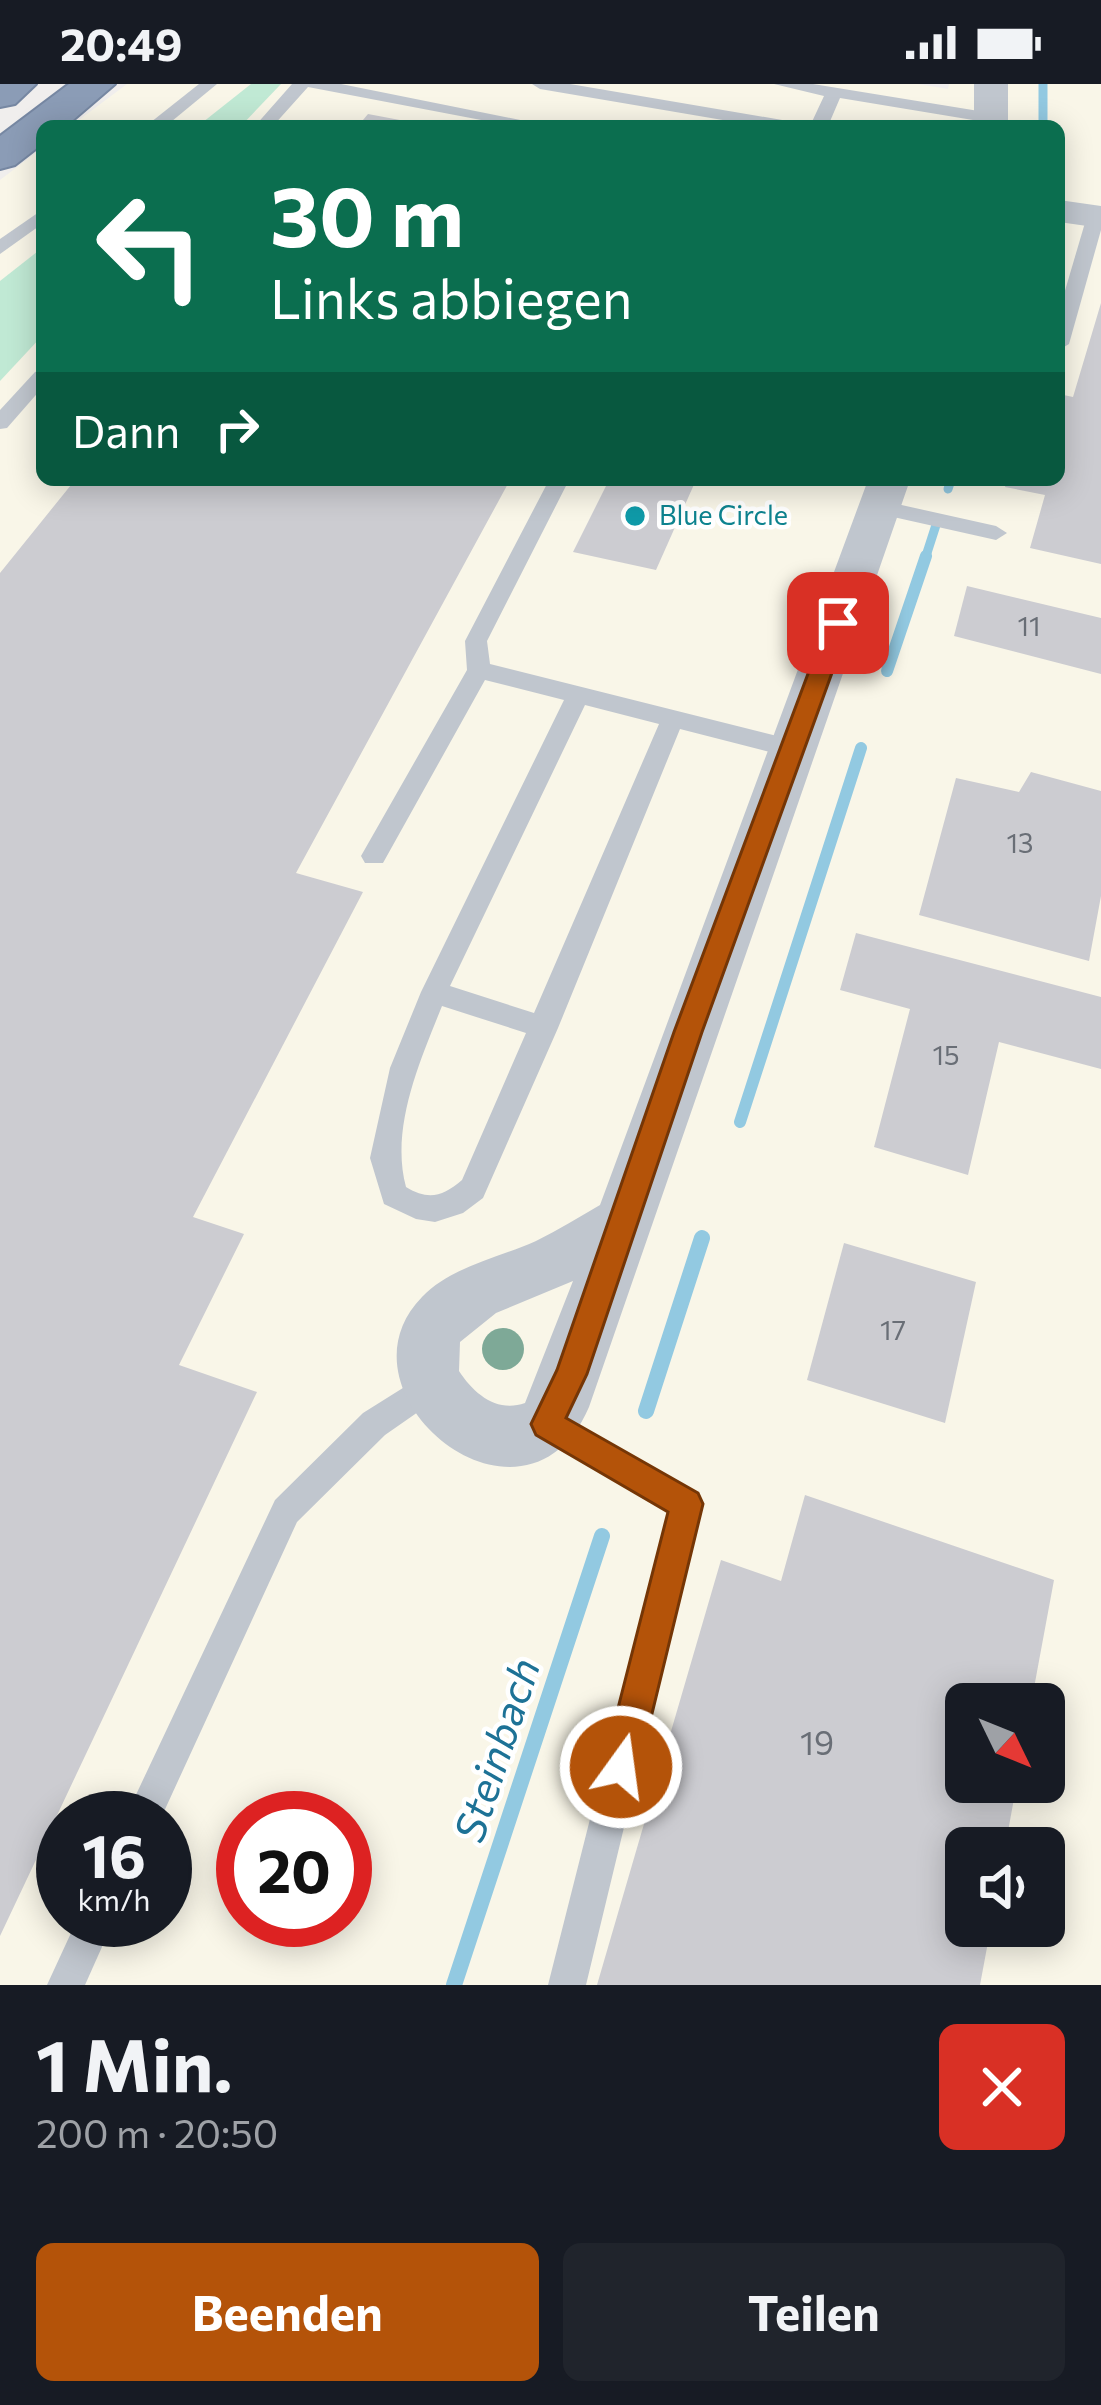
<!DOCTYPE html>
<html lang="de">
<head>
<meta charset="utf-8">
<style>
	body { margin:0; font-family:Commissioner,sans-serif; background:#20242c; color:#f1f3f6; height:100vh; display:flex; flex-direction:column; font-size:45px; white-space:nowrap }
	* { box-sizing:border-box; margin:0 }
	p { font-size:39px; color:#9ea1a6 }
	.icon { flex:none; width:66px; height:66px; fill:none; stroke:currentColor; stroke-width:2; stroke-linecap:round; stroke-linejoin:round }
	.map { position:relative; height:1901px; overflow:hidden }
	.drawer { display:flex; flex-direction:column; background:#171b24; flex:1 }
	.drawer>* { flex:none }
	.guide { position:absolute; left:36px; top:36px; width:1029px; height:366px; border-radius:18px; box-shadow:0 6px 30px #0003; background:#0b6e4f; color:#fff; overflow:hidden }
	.needle { width:78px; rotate:133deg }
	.controls { position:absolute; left:945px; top:1599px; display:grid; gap:24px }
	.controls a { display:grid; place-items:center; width:120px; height:120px; border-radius:18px; background:#171b24; box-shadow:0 6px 30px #0003; font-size:60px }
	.speed { position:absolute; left:36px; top:1707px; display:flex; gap:24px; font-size:60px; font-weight:700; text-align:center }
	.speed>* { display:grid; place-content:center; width:156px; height:156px; border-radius:50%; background:#171b24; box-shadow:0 6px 30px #0003; line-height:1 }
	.speed small { font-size:30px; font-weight:400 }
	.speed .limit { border:18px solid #d22; background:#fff; color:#111 }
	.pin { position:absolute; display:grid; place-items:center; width:102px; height:102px; color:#fff; margin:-51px; border-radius:24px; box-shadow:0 6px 18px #0006 }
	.me { position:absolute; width:132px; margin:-66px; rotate:14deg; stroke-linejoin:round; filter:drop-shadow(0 0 9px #0008) }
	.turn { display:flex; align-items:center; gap:42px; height:252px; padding:0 36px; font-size:54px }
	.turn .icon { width:156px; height:156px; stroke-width:2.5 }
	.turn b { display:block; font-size:84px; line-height:102px }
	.then { display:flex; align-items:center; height:114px; padding:0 36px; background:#0003; gap:24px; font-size:45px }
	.round { display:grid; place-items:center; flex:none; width:126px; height:126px; border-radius:18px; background:#20242c }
	.overview { display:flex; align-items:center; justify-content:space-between; height:204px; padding:0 36px }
	h1 { font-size:72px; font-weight:700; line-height:90px }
	.cta { display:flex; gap:24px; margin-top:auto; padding:24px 36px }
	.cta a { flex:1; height:138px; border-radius:18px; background:#b45309; color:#fff; font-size:48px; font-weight:700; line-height:138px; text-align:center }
	.cta a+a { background:#20242c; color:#f1f3f6 }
	.status { display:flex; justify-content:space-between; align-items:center; height:84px; padding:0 60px; background:#171b24; direction:ltr }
	.status svg { height:33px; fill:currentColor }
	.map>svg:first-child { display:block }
	.commercial { fill:#f9f6e8; fill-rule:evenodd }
	.green { fill:#c0e9d4 }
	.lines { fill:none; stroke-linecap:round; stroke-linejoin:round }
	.stream-far2 { stroke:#92c9e1; stroke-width:9 }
	.stream-far1 { stroke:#92c9e1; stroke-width:12 }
	.stream { stroke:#92c9e1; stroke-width:16 }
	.building { fill:#ccccd1 }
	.highway-casing { stroke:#7687a2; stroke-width:4 }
	.lane { fill:#c0c6ce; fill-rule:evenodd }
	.street { fill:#c0c6ce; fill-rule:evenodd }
	.highway { fill:#8b9cb6; fill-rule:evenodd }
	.tree { fill:#7ea997 }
	.route { fill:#b45309; stroke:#753606; stroke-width:3 }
	.culture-dot { fill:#0f9aa8; stroke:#fff; stroke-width:4.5 }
	.labels { text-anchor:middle; stroke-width:9; stroke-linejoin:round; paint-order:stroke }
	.far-culture-label { font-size:27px; fill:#0d838f; stroke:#fff; text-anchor:start }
	.number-label { font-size:27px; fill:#696e76 }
	.near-number-label { font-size:33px; fill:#696e76 }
	.near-water-label { font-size:42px; font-style:italic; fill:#1d7296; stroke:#fff }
</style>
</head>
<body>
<div class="status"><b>20:49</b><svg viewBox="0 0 49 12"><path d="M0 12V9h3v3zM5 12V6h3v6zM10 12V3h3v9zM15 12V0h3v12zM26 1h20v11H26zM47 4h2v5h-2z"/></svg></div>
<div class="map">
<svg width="1101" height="1901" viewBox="0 0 1101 1901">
	<rect width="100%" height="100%" fill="#f0eeed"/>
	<path class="commercial" d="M127,0H918L948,5L949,0H1101V1901H0V96L42,64V396H1059V42H71ZM966,1620H1044V1698H966ZM63,1734H165V1836H63ZM243,1734H345V1836H243ZM966,1764H1044V1842H966Z"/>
	<g class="green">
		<path d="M251,0H281L241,42H198Z"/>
		<path d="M42,164V252L0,297V197Z"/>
	</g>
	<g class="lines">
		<g class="stream-far2">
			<path d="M1043,0V42"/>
			<path d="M948,405L951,396"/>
			<path d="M925,475L936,441"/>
		</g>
		<g class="stream-far1">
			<path d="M887,587L926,472"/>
			<path d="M740,1038L861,664"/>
		</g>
		<g class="stream">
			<path d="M646,1327L702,1154"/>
			<path d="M454,1901L602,1452"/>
		</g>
	</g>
	<g class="building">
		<path d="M368,30L421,40V42H358Z"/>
		<path d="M1101,219V480L1030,464L1045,411L1005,403L1007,396H1059V310L1073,313Z"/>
		<path d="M75,396H510L296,789L363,808L193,1133L244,1150L179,1281L257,1308L0,1852V489Z"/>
		<path d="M609,396H696L656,486L573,468Z"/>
		<path d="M967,502L1101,534V590L954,552Z"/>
		<path d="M1031,688L1101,707V812L1089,877L919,831L956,694L1019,708Z"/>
		<path d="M856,849L1101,913V985L999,958L968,1091L874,1063L910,925L840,906Z"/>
		<path d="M844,1159L976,1198L945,1339L807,1296Z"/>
		<path d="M805,1411L1054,1496L1031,1620H966V1698H1017L1005,1764H966V1842H991L980,1901H597L721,1476L781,1497Z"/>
	</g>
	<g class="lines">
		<g class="highway-casing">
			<g id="highway">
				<path d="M0,0H36L15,20L0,23Z"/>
				<path d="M69,0H115L66,42H42V60L15,81L0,85V52Z"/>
			</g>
		</g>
		<g class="lane">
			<path d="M199,0H217L166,42H146Z"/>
			<path d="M292,0H341L550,42H513L308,3L273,42H255Z"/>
			<path d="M532,0H570L788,37L797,42H758L540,5Z"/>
			<path d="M774,0H813L991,29L1000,34L991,39L840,14L828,42H810L824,12Z"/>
			<path d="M42,126V140L0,170V155Z"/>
			<path d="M1096,127L1101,128V146L1069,260L1059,266V227L1087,132Z"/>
			<path d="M42,286V304L7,344L0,345V326L35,288Z"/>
			<path d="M549,396H569L487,557L490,580L793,656L805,665L793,674L680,645L558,944L483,1114L463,1129L435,1138L416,1135L384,1120L370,1074L390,984L421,908L564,616L485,596L383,779H365L361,772L467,586L465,557ZM585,621L659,640L534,929L450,902ZM442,922L526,949L462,1096C443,1112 429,1117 406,1103C390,1044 420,977 442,922Z"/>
			<path d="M879,416L996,442L1007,449L996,456L871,428L868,423Z"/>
			<path d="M430,1287L441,1292L445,1302L441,1312L385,1351L297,1438L161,1734H125L275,1416L363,1329Z"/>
			<path d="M547,1325L697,1409L702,1420L586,1901H548L668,1427L536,1351L531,1340L536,1329Z"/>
			<path d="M77,1836H114L85,1901H47Z"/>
		</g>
		<g class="street">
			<rect x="974" y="0" width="34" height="42"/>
			<path d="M1059,116L1101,122V144L1059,138Z"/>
			<path d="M868,396H910L589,1323C525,1471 327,1310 422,1213C452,1182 498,1174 536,1157C558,1146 579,1133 600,1121ZM573,1197L525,1319C497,1329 474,1310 459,1287L460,1258L496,1229Z"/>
		</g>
		<use href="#highway" class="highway"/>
	</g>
	<circle class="tree" cx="503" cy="1265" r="21"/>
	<path class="route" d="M838,531L850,539L702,948L587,1290L566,1334L698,1409L703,1420L639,1683L633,1695L621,1700L609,1695L603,1683L668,1428L536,1351L531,1340L557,1286L674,948L827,539Z"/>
	<circle class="culture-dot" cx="635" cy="432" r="12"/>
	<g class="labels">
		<g class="far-culture-label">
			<text x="659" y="441">Blue Circle</text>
		</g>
		<g class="number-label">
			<text x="1029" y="552">11</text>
			<text x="1020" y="769">13</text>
			<text x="946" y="981">15</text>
			<text x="893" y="1256">17</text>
		</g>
		<g class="near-number-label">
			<text x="817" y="1671">19</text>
		</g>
		<g class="near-water-label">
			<text transform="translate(497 1666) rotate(-72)" y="15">Steinbach</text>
		</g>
	</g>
</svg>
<div class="controls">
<a><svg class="needle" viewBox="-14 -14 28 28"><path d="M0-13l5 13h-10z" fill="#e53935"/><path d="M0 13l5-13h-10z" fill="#9ea1a6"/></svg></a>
<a><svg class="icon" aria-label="sound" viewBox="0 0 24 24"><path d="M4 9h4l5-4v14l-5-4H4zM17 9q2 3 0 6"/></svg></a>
</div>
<div class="speed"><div>16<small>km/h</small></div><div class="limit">20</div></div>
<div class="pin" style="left:838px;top:539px;background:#d93025"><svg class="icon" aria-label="arrive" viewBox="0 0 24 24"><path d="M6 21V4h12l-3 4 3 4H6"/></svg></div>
<svg class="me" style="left:621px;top:1683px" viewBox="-20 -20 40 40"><circle r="17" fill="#b45309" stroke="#fff" stroke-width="3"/><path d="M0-11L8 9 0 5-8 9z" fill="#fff"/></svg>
<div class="guide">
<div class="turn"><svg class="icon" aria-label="left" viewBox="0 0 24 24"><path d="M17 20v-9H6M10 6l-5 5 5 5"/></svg><div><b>30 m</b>Links abbiegen</div></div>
<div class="then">Dann<svg class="icon" aria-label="right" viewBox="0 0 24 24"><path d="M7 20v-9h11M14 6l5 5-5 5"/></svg></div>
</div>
</div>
<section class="drawer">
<div class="overview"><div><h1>1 Min.</h1><p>200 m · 20:50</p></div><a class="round" style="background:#d93025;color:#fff"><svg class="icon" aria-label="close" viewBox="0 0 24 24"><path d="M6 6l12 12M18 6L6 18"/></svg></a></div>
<div class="cta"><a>Beenden</a><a>Teilen</a></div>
</section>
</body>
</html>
